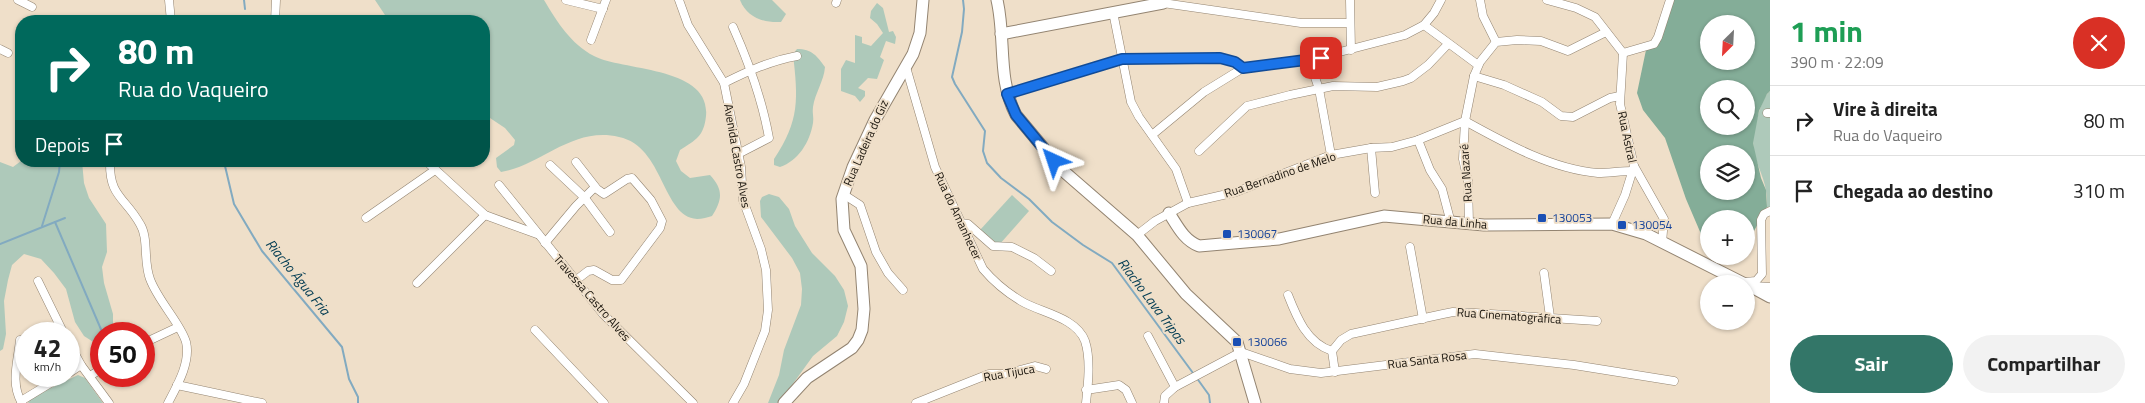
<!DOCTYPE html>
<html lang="pt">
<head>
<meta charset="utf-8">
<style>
	body { margin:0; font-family:"Titillium Web",sans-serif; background:#f2f2f2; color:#222; height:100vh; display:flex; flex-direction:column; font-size:19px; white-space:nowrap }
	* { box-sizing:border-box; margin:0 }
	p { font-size:16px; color:#767676 }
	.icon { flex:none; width:28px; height:28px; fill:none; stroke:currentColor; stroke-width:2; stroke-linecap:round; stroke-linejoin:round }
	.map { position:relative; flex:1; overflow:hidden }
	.drawer { display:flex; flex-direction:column; background:#fff; width:375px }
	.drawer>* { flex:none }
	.guide { position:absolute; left:15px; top:15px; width:475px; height:152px; border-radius:20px; box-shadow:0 1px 4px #0004; background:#00695c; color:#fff; overflow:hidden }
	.needle { width:32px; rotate:204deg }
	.fabs { position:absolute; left:1700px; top:15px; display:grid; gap:10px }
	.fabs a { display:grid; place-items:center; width:55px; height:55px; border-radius:50%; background:#fff; box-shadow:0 1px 4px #0004; font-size:25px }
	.speed { position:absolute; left:15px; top:322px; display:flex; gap:10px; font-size:25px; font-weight:700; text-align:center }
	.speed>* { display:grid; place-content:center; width:65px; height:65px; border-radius:50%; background:#fff; box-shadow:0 1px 4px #0004; line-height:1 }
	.speed small { font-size:12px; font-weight:400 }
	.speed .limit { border:8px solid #d22; background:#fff; color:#111 }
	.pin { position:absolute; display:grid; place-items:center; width:42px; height:42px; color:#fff; margin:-21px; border-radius:10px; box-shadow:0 2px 8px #0006 }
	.me { position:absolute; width:55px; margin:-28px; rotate:318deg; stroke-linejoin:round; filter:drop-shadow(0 0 4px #0008) }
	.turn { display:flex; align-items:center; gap:18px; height:105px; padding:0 20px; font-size:22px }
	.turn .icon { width:65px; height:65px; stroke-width:2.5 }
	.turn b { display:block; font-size:35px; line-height:42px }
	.then { display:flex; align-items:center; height:48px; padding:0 20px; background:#0003; gap:10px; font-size:19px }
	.round { display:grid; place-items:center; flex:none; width:52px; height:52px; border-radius:26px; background:#f2f2f2 }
	.head { display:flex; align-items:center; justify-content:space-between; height:85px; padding:0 20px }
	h1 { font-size:30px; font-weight:700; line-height:38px; color:#1e9e55 }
	.button { display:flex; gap:10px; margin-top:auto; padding:10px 20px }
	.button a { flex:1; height:58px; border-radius:30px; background:#337668; color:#fff; font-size:20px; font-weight:700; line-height:58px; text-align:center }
	.button a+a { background:#f2f2f2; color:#222 }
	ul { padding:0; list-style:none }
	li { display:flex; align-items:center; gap:15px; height:70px; padding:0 20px; border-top:1px solid #e0e0e0 }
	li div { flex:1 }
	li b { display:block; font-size:19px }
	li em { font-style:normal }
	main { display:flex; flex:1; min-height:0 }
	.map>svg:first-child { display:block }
	.green { fill:#aec9ba }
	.forest { fill:#84ad98; fill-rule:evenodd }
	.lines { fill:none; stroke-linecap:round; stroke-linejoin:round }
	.stream { stroke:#82aac0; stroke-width:2 }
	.street-casing { stroke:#938471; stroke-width:9 }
	.secondary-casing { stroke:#938471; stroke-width:13 }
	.street { stroke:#fff; stroke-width:8 }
	.secondary { stroke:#fff; stroke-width:11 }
	.route-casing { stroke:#114b97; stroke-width:12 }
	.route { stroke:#1a73e8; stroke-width:9 }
	.transit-dot { fill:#1a4fb4; stroke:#efdfc9; stroke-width:2 }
	.labels { text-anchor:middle; stroke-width:4; stroke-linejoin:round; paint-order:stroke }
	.street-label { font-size:12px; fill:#18130b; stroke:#efdfc9 }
	.transit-label { font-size:12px; fill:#164399; stroke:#efdfc9; text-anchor:start }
	.water-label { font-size:14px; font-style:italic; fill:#013b52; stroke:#efdfc9 }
</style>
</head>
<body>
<main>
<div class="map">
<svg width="1770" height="403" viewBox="0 0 1770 403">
	<rect width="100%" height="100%" fill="#efdfc9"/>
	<g class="green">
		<path d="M375,0H544C557,22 571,44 594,56C622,71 711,66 706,116C704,136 696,140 680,150L676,161L681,171L690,178L710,175C724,190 722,200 712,216C708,217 702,219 697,219C662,217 664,146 619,137C572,126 541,166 501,172L497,167L496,158L514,145L515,140L505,128L484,114V21H389Z"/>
		<path d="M740,0H772L786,14L781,22C764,23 747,18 740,0Z"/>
		<path d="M877,3L883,8L889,32L893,31L896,37L895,44L886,41L880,57L884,60L877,79L868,78L858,88L865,91V96L860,102L855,96L841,91V69L846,60L855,63V35L862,37V43L871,46L883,33L877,24L870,18L871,11Z"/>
		<path d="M797,49C812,49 817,56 825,67C824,81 815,93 813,107C812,112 814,118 813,123C810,142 798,161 780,167L774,165V159C800,120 798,99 793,54Z"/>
		<path d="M1770,91V207H1767C1767,202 1767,196 1766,191C1764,175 1753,159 1753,142C1753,131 1761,98 1770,91Z"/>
		<path d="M21,161H82L84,183L89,198L106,224L107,252L102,267L104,283L113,314V332L111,334H101V345H98L84,336L75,322L66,289L54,273L41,259L24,254L12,265L8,280L4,301L6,334L3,349L0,351V162L13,167Z"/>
		<path d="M769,194L779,197L789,209L795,226L812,253L835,276L844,290L848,306L844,322L837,336L813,356L779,403H768L779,375L784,350L801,305L802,289L800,273L792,258L761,217L760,201L762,197Z"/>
		<path d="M1012,195L1029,211L999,245L980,230Z"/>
		<path d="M78,375L85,378L103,403H28L32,397Z"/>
	</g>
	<path class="forest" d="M1673,0H1770V91L1767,94L1759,111L1753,143L1761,178L1766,190L1767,207L1754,231L1746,232V219H1709V240L1704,241L1686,199L1665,138L1643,110L1637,93L1646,50L1658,45ZM1709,24H1746V61H1709ZM1709,89H1746V126H1709ZM1709,154H1746V191H1709Z"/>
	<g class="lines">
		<g class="stream">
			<path d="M244,0L245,9"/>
			<path d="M963,0L964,9L962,32L952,77L955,84L985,131L983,151L987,163L1001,178L1029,199L1052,222L1083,245L1112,263L1193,373"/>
			<path d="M245,18V21"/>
			<path d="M225,161V166L234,204L262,251L342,347L349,379L358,397V403"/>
			<path d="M55,222L103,334"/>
			<path d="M42,226L59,172L60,161"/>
			<path d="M0,244L65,218"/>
			<path d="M1196,377L1209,395L1210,403"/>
		</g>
		<g class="street-casing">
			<g id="street">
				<path d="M18,0L32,7"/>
				<path d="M169,0L171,21"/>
				<path d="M566,0L603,9"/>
				<path d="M679,0L688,25L724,83L741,167L743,200L761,249L766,270L768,310L765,331L744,384L733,403"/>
				<path d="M1350,0L1351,50"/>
				<path d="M1480,0L1483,16L1496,42"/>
				<path d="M1547,0L1576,8L1595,17L1623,53L1620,104L1634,166L1625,195L1612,224"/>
				<path d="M836,3L837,0"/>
				<path d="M1163,3L1301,23H1349"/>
				<path d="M1113,12L1131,102L1139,117L1176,169L1188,203"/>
				<path d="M275,21L276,0"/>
				<path d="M1424,25L1478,65"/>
				<path d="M733,27C749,63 762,99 769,138L738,154"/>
				<path d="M591,40L606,0"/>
				<path d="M0,49L8,53"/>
				<path d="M1623,53L1654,44L1658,37L1670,0"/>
				<path d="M1309,60L1319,89L1331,155"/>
				<path d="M906,67L935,167L983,269C994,282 1006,292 1021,301C1041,313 1076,317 1085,341C1091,359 1088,385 1086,403"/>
				<path d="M1474,76L1504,85L1542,102L1561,116L1573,117L1610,98L1620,96"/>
				<path d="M724,83C748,71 770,61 797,56"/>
				<path d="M1007,94L1122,59L1220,58L1235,62L1243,68"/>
				<path d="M1767,113H1770"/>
				<path d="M1465,121C1505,143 1551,169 1598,173C1609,173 1621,171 1633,171"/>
				<path d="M1152,135L1204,92L1243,68L1309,60L1405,35L1424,25L1434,13L1441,0"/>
				<path d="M1418,140L1430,170L1442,189L1451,223"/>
				<path d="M1371,148L1375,193"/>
				<path d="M1199,151L1247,106L1290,95L1333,86L1377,87L1403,81L1411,78L1428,65L1448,44"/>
				<path d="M110,161C109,197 125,197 140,224C149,238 143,261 150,279C158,301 181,324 186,342C191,362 177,386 168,403"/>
				<path d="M426,161L485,215L537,234"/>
				<path d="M550,165L584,197L610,232"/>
				<path d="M1634,166L1664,219L1662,243"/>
				<path d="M499,185L603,314L693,403"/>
				<path d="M843,194L860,205L876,252L888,273L903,290"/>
				<path d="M366,218L435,170"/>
				<path d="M960,223L968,224L993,246L1012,247L1034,258L1051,271"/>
				<path d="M1469,224L1468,181L1463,159L1465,121L1474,76L1480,62L1496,42L1517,40L1541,41L1568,51L1606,32"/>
				<path d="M1137,235L1155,221L1188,203L1236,192L1331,155L1371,148L1392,147L1418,140L1465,121"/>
				<path d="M545,243L576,206L595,187"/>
				<path d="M1410,247L1423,319"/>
				<path d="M1544,273L1550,317"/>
				<path d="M38,281L64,334"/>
				<path d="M575,281L588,271L594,270L612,280H621L660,228L662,221L651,200L632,178L627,179L604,194L597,189L576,162"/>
				<path d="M1745,282L1756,281L1762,274L1761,220L1764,214L1770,211"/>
				<path d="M417,283L485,215"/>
				<path d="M1752,286L1770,287"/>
				<path d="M1288,295C1297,318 1307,343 1332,351"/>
				<path d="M535,330L604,403"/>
				<path d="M1148,336L1175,387"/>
				<path d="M20,340C18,361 10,384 22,403"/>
				<path d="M69,343L81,365L109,403"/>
				<path d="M144,343L178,327"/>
				<path d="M1335,372L1332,351L1341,340L1351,334L1443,314L1453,312L1475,313L1597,321"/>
				<path d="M69,373L81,365"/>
				<path d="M90,376L101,369"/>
				<path d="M177,385L262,403"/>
				<path d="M1086,390L1119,385L1126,390L1132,403"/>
				<path d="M21,401L62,376"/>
				<path d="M916,403L989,374H1005L1035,366L1046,369"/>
				<path d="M1164,403L1165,396L1175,387L1241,352L1290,369L1321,373L1475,354L1574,365L1674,381"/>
			</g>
		</g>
		<g class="secondary-casing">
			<g id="secondary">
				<path d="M997,0C1006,38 997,79 1016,115L1061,169L1137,235L1186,294L1237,342L1255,403"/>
				<path d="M1001,34L1163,3V0"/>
				<path d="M1169,213C1178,227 1184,240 1199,246L1279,239L1384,216L1484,225L1612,224L1646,234L1745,284"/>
				<path d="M1746,284L1770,297"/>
				<path d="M784,403L807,378L852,348L858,340L862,330L864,309L861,266L844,230L842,199L853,167L875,120L913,54L920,33L923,0"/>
			</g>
		</g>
		<use href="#street" class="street"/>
		<use href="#secondary" class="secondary"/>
	</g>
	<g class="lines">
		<g class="route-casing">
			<path id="route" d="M1054,161L1016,115L1007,94L1122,59L1220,58L1235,62L1243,68L1321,58"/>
		</g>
		<use href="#route" class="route"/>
	</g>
	<g class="transit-dot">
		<rect x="1537" y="213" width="10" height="10" rx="2.5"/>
		<rect x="1617" y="220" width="10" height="10" rx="2.5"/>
		<rect x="1222" y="229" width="10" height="10" rx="2.5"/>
		<rect x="1232" y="337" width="10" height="10" rx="2.5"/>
	</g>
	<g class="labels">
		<g class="street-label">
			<text transform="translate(1627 137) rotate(78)" y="4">Rua Astral</text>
			<text transform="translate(866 143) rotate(-66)" y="4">Rua Ladeira do Giz</text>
			<text transform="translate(737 156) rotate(80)" y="4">Avenida Castro Alves</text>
			<text transform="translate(1466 173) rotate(-94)" y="4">Rua Nazaré</text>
			<text transform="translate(1280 175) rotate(-19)" y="4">Rua Bernadino de Melo</text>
			<text transform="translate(958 216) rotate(65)" y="4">Rua do Amanhecer</text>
			<text transform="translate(1455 222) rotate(5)" y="4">Rua da Linha</text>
			<text transform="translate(592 298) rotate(49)" y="4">Travessa Castro Alves</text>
			<text transform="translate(1509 316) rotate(4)" y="4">Rua Cinematográfica</text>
			<text transform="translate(1427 360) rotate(-7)" y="4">Rua Santa Rosa</text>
			<text transform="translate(1009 373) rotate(-10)" y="4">Rua Tijuca</text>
		</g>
		<g class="transit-label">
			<text x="1552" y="222">130053</text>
			<text x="1632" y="229">130054</text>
			<text x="1237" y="238">130067</text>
			<text x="1247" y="346">130066</text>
		</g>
		<g class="water-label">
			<text transform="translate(298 277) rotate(51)" y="5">Riacho Água Fria</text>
			<text transform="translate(1152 301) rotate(53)" y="5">Riacho Lava Tripas</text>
		</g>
	</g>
</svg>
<div class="fabs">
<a><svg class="needle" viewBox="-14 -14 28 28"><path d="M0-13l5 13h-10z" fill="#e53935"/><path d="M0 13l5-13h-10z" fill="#767676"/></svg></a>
<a><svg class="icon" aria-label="search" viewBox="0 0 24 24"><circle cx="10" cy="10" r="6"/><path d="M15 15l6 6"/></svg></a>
<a><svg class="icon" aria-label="layers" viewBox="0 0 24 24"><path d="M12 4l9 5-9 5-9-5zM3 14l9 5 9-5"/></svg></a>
<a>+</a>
<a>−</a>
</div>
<div class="speed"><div>42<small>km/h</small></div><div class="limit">50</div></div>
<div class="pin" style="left:1321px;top:58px;background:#d93025"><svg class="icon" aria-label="arrive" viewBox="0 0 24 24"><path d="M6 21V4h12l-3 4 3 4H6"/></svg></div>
<svg class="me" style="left:1054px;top:161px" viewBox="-20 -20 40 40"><path d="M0-17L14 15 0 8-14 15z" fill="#1a73e8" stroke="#fff" stroke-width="4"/></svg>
<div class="guide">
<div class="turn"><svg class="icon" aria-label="right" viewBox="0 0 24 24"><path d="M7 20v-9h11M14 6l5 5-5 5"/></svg><div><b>80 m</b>Rua do Vaqueiro</div></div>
<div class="then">Depois<svg class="icon" aria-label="arrive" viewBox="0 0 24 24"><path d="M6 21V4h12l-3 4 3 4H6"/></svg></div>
</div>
</div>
<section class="drawer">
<div class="head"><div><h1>1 min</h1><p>390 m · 22:09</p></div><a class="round" style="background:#d93025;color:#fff"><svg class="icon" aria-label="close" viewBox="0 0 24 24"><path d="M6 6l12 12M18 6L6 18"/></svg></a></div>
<ul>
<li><svg class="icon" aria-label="right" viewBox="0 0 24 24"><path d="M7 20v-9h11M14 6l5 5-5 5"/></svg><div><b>Vire à direita</b><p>Rua do Vaqueiro</p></div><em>80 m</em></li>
<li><svg class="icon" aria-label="arrive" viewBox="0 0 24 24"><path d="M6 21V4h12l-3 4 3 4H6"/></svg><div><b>Chegada ao destino</b></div><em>310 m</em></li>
</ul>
<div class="button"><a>Sair</a><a>Compartilhar</a></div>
</section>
</main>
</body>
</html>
